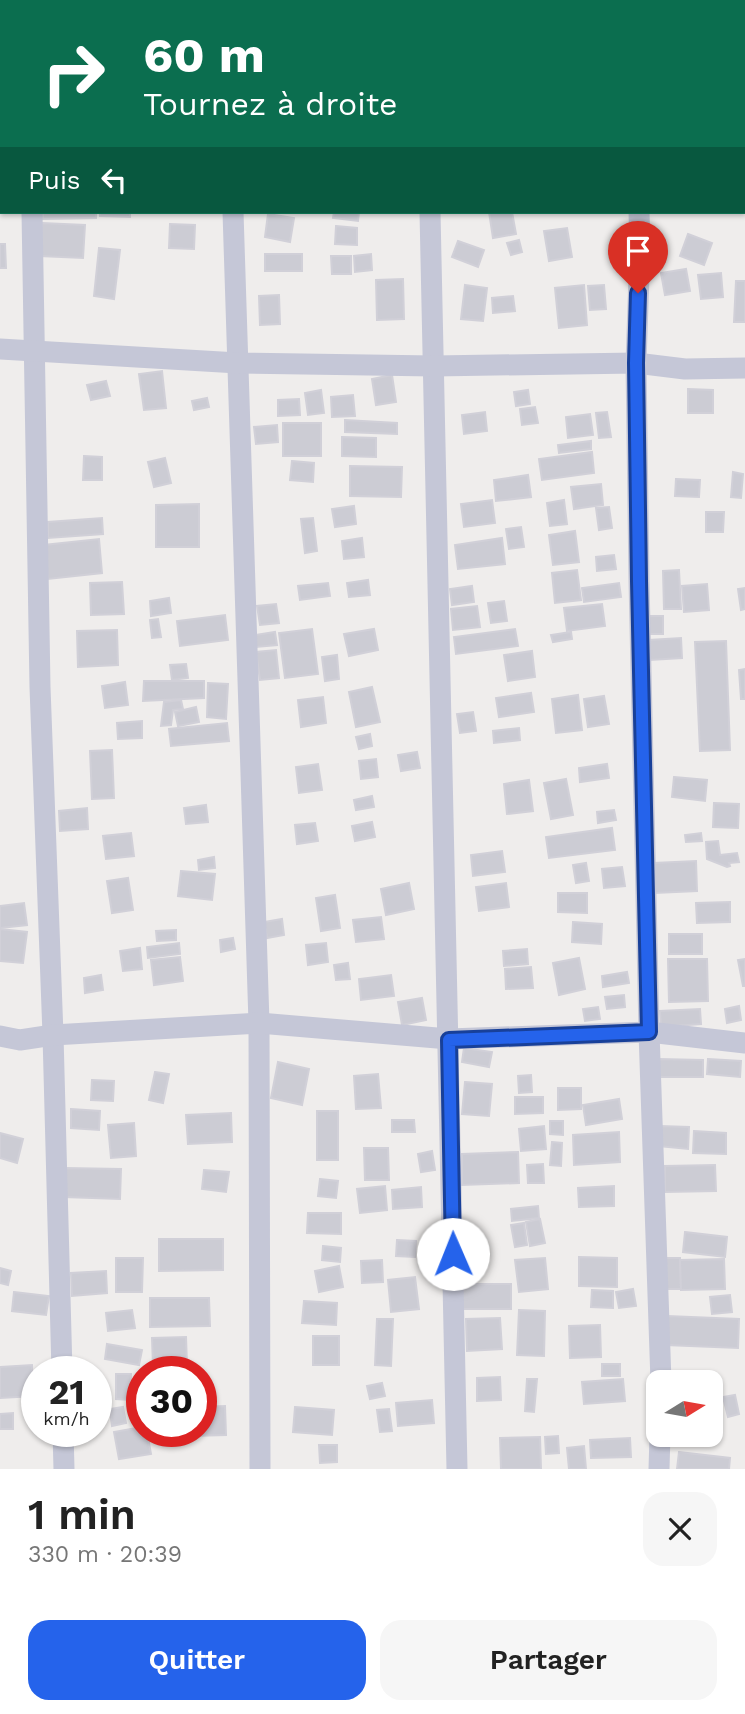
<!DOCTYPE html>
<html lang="fr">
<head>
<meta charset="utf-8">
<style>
	body { margin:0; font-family:"Work Sans",sans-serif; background:#f6f6f6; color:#222; height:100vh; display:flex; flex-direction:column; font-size:26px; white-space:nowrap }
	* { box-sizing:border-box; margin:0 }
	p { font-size:23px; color:#767676 }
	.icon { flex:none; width:38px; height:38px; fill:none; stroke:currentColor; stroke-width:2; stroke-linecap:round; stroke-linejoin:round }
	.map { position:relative; height:1469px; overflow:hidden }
	.side { display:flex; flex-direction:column; background:#fff; flex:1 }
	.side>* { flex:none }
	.guide { position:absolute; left:0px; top:0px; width:746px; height:214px; box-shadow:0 2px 5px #0004; background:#0b6e4f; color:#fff; overflow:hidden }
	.needle { width:46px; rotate:79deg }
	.fabs { position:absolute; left:646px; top:1370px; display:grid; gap:14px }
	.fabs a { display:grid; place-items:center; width:77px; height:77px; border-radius:14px; background:#fff; box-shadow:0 2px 5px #0004; font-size:35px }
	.speed { position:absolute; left:21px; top:1356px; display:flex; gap:14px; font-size:35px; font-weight:700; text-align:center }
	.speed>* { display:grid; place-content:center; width:91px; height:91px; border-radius:50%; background:#fff; box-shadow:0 2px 5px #0004; line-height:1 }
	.speed small { font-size:18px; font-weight:400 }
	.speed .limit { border:10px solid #d22; background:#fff; color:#111 }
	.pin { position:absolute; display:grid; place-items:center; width:60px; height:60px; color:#fff; margin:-72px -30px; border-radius:50% 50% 50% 0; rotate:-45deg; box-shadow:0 0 7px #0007 }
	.pin .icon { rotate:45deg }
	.me { position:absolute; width:77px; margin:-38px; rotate:359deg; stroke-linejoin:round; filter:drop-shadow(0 0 5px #0008) }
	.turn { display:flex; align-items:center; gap:24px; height:147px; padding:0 28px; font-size:32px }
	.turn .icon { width:91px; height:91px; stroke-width:2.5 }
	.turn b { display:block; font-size:49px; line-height:60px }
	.then { display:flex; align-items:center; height:66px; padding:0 28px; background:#0003; gap:14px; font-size:26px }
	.round { display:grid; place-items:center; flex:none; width:74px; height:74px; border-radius:21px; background:#f6f6f6 }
	.summary { display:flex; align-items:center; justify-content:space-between; height:119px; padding:0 28px }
	h1 { font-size:42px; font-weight:600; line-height:52px }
	.cta { display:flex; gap:14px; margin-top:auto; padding:14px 28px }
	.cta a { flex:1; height:80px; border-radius:21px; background:#2563eb; color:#fff; font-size:28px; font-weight:600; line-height:80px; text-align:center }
	.cta a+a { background:#f6f6f6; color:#222 }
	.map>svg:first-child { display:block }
	.building { fill:#ccccd4; stroke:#d1d0d8; stroke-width:2 }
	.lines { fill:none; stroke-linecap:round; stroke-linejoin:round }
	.street { stroke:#c5c7d7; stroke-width:21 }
	.route-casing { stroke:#184099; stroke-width:18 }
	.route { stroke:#2563eb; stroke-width:12 }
</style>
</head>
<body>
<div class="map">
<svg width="745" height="1469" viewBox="0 0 745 1469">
	<rect width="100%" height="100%" fill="#efedec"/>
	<g class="building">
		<path d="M43,212H96V218L43,219Z"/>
		<path d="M100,212H130V217L100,216Z"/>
		<path d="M334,212H359L358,221L333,218Z"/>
		<path d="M489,212H512L516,234L493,238Z"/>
		<path d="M268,214L294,218L290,242L265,237Z"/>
		<path d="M42,223L85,225L83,258L40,256Z"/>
		<path d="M170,224L195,225L194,249L169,248Z"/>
		<path d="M336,226L357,228V245L335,244Z"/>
		<path d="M567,228L572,257L549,261L544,231Z"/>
		<path d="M688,234L712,243L704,265L680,256Z"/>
		<path d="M519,240L522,252L511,255L507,243Z"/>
		<path d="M458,241L484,250L478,267L452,257Z"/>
		<path d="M0,244H5L6,268H0Z"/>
		<path d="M99,248L120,250L114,299L94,296Z"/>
		<rect x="265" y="254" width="37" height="17"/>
		<path d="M371,254L372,270L355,272L354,256Z"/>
		<path d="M331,256H351V274H332Z"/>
		<path d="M686,269L690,291L665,295L661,273Z"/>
		<path d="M721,273L723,297L701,299L698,275Z"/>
		<path d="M403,279L404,319L377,320L376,280Z"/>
		<path d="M736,281H745V322H734Z"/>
		<path d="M465,285L487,288L483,321L461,319Z"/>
		<path d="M584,285L587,325L559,328L555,288Z"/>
		<path d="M604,285L606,309L590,310L588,286Z"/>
		<path d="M279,295L280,324L260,325L259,296Z"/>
		<path d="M513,296L515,311L493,313L492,298Z"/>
		<path d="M162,371L166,408L144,410L139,374Z"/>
		<path d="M392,375L396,402L376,405L372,379Z"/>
		<path d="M106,381L110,396L91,400L87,385Z"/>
		<path d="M688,389L713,390V413H688Z"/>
		<path d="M321,390L324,413L308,415L305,393Z"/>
		<path d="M528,390L530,404L516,406L514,392Z"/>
		<path d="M353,395L355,416L332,417L331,397Z"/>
		<path d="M207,398L209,407L194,410L192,401Z"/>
		<path d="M299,399L300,415L278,416V400Z"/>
		<path d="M535,407L538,423L522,425L520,409Z"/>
		<path d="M485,412L487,431L464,434L462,415Z"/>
		<path d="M607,412L611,437L599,438L596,413Z"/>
		<path d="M590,414L593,435L568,438L566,417Z"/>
		<path d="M345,420L397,423V434L345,432Z"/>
		<rect x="283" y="423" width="38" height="33"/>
		<path d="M277,425L278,442L256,444L254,427Z"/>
		<path d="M342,437L376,438V457L342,456Z"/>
		<path d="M591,441V449L559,453L558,445Z"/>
		<path d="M592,452L594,473L542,480L539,459Z"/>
		<path d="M84,456L102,457V480H83Z"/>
		<path d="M165,458L171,483L154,487L148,462Z"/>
		<path d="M292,461L314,463L313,482L290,480Z"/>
		<path d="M350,466L402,467L401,497L350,496Z"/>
		<path d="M733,472L743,474L741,498L731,497Z"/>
		<path d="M528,475L531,497L496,501L494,480Z"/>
		<path d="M676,479L700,480L699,497L675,496Z"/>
		<path d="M601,484L603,505L574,509L571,487Z"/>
		<path d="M492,500L495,523L464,527L461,504Z"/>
		<path d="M564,500L567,524L550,526L547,503Z"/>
		<path d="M199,504V547H156V505Z"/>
		<path d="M354,506L356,524L335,527L332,509Z"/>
		<path d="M609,507L612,528L599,530L596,508Z"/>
		<path d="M706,512H724L723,532H706Z"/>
		<path d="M102,518L103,534L48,538V522Z"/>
		<path d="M313,518L317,551L305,553L301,519Z"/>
		<path d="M521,527L524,547L509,549L506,529Z"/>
		<path d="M575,531L579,562L553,565L549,535Z"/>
		<path d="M362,538L364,557L344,559L342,541Z"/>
		<path d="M502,538L505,564L458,569L455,545Z"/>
		<path d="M99,539L102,573L48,579L44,545Z"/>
		<path d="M614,555L616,569L597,571L596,557Z"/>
		<path d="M577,570L581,600L555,603L552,573Z"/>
		<path d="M679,570L681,609H664L663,571Z"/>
		<path d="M368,580L370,595L349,597L347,583Z"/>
		<path d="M122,582L124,614L91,615L90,583Z"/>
		<path d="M328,583L330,596L300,600L298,586Z"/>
		<path d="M619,583L621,597L584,602L582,588Z"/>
		<path d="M707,584L709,610L684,612L682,586Z"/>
		<path d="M472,586L474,602L452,605L450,589Z"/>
		<path d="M745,588V609L741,610L738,589Z"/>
		<path d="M169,598L171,613L151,616L150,601Z"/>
		<path d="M504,601L507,621L491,623L488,603Z"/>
		<path d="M276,604L279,623L260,625L257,606Z"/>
		<path d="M602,604L605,626L567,631L564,608Z"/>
		<path d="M477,606L480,627L453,630L451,609Z"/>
		<path d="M225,615L228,640L180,646L177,621Z"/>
		<rect x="647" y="616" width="16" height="18"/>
		<path d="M158,619L161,637L152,638L150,620Z"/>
		<path d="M312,629L318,674L285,678L279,633Z"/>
		<path d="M374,629L378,650L349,656L344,634Z"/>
		<path d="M515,629L518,646L456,654L454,637Z"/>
		<path d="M117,630L118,665L78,667L77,631Z"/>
		<path d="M275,632L277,645L256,647L255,635Z"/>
		<path d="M571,632L572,639L553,642L551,635Z"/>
		<path d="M681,638L682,658L650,660L649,640Z"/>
		<path d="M726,641L730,750L700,751L695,642Z"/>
		<path d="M276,650L279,678L260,680L256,652Z"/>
		<path d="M532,651L535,677L508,681L504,655Z"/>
		<path d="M337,655L339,679L325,681L322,657Z"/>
		<path d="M186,664L188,678L172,680L170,665Z"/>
		<path d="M745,669V699H741L739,670Z"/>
		<path d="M144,681H204V698L143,701Z"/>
		<path d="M125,682L128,705L105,708L102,686Z"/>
		<path d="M208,683L228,684L226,719L207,717Z"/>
		<path d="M372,687L380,722L356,727L349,692Z"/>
		<path d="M531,693L534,712L499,717L496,698Z"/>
		<path d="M578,695L582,730L556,733L552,699Z"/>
		<path d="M604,696L609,724L588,727L584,699Z"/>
		<path d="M323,697L326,723L301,727L298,700Z"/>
		<path d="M181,700L183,709L173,710L171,725L161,726L164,702Z"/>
		<path d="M196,707L199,722L178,726L175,712Z"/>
		<path d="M473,712L476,731L460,733L457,714Z"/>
		<path d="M142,721V738L118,739L117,723Z"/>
		<path d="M227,723L229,741L171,746L169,729Z"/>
		<path d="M519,728L520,740L494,743L493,731Z"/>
		<path d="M370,734L372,746L359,749L356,737Z"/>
		<path d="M112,750L114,798L92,799L90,751Z"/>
		<path d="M417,752L420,768L401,771L398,755Z"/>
		<path d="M376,759L378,777L361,779L359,761Z"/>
		<path d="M318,764L322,790L299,793L296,767Z"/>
		<path d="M607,764L609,778L580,782L579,768Z"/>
		<path d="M674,777L707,780L705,801L672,797Z"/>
		<path d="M566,779L573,815L551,819L544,783Z"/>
		<path d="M529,780L533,811L507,814L504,784Z"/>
		<path d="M372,796L374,807L356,810L354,800Z"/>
		<path d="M714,803L739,804L738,828L713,827Z"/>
		<path d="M206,805L208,822L186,824L184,808Z"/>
		<path d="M87,808L88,829L60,831L59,811Z"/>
		<path d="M614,810L616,820L598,823L597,812Z"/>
		<path d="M372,822L375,837L355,841L352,826Z"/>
		<path d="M315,823L318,841L297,844L295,825Z"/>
		<path d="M612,828L615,850L549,858L546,837Z"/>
		<path d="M131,833L134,856L106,859L103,836Z"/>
		<path d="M701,833L702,841L686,842L685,835Z"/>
		<path d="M718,841L720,855L737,853L739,862L729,863L730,866L727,867L707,859L706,842Z"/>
		<path d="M502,851L505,872L473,876L471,855Z"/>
		<path d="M214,857L215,868L199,870L198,860Z"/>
		<path d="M696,861L697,891L655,893L654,863Z"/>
		<path d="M586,863L589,881L576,883L573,865Z"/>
		<path d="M622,867L625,886L604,888L602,869Z"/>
		<path d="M181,871L215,874L212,900L178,896Z"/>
		<path d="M128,878L133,910L112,913L107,881Z"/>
		<path d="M409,883L414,909L386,915L381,889Z"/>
		<path d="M506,883L509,907L479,911L476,887Z"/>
		<path d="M558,893H587V913L558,912Z"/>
		<path d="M335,895L340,928L321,931L316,898Z"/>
		<path d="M730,902V922L697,923L696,903Z"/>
		<path d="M24,903L27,925L0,928V906Z"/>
		<path d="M381,917L384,939L356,942L353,920Z"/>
		<path d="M282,919L284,935L267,938L264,922Z"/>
		<path d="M573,922L602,924L601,944L572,942Z"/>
		<path d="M0,929L27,932L23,963L0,961Z"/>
		<path d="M176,930V940L157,941L156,931Z"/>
		<rect x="669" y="934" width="33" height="20"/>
		<path d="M233,938L235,949L221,952L220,940Z"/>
		<path d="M179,943L180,954L148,958L147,947Z"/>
		<path d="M326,943L328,962L308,965L306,945Z"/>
		<path d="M140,948L142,969L123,971L120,951Z"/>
		<path d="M527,949L528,964L504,966L503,951Z"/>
		<path d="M180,957L183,981L154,985L151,960Z"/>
		<path d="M579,958L585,989L559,995L553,963Z"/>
		<path d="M668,959H707L708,1001L669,1002Z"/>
		<path d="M745,959V986H743L738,960Z"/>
		<path d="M348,963L350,979L336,980L334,965Z"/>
		<path d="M531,967L533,988L506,989L505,969Z"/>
		<path d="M627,972L629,983L603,987L602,976Z"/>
		<path d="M101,975L103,990L85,993L84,978Z"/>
		<path d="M391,975L394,996L361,1000L359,979Z"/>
		<path d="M624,995L625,1007L607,1009L605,997Z"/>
		<path d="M422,998L426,1020L402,1025L398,1002Z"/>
		<path d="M739,1006L741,1020L727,1023L725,1009Z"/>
		<path d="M598,1007L600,1019L585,1021L583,1009Z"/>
		<path d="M700,1009L701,1024L661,1027L660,1011Z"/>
		<path d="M464,1048L492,1052L489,1067L462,1062Z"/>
		<path d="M658,1059L703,1060V1077H658Z"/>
		<path d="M708,1059L741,1061L740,1077L707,1074Z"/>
		<path d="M278,1062L309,1069L302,1105L271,1098Z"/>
		<path d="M155,1072L169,1074L163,1103L149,1100Z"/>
		<path d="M378,1074L381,1108L356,1109L354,1076Z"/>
		<path d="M531,1075L532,1092L519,1093L518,1076Z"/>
		<path d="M92,1080L114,1081L113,1101L91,1100Z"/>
		<path d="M465,1082L492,1084L489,1116L462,1114Z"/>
		<path d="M558,1088H581V1109L558,1110Z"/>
		<path d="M515,1097H543V1113L515,1114Z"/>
		<path d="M619,1099L622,1119L586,1125L583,1105Z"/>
		<path d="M71,1109L100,1111L99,1130L71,1128Z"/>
		<rect x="317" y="1111" width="21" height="49"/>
		<path d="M231,1113L232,1142L188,1144L186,1115Z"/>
		<path d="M392,1120H414L415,1132H392Z"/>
		<path d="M550,1121H563V1135L550,1134Z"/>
		<path d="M134,1123L136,1156L111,1158L108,1125Z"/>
		<path d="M544,1126L546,1149L521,1151L519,1129Z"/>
		<path d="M660,1126L689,1127L688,1149L659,1146Z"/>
		<path d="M694,1131L726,1133V1154L693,1153Z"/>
		<path d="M619,1132L620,1162L574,1165L573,1135Z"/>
		<path d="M0,1133L23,1139L17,1163L0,1158Z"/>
		<path d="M552,1142L562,1143L561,1166L550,1165Z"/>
		<path d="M364,1148H388L389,1180H365Z"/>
		<path d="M432,1151L435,1170L421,1172L418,1154Z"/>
		<path d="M518,1152L519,1183L462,1185V1154Z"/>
		<path d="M543,1164L544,1183H528L527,1165Z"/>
		<path d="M715,1165L716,1191L665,1192V1166Z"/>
		<path d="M65,1168L121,1169L120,1199L64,1197Z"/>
		<path d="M204,1170L229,1172L226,1192L202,1189Z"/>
		<path d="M320,1179L338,1181L336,1198L318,1196Z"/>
		<path d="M385,1186L387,1210L360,1213L357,1189Z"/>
		<path d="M614,1186V1206L579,1207L578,1188Z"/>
		<path d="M421,1187L422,1207L393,1209L392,1190Z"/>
		<path d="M538,1206L539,1218L512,1221L511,1209Z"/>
		<path d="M308,1213H341V1234L307,1233Z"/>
		<path d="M540,1219L545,1243L530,1246L526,1222Z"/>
		<path d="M524,1223L527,1245L515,1247L511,1225Z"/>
		<path d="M685,1232L727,1237L725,1257L683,1252Z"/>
		<path d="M159,1239H223V1270L159,1271Z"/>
		<path d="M397,1240L416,1241L415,1257L396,1256Z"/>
		<path d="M323,1246L341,1248L340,1262L322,1260Z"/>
		<path d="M579,1257L617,1258V1287L579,1286Z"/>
		<path d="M116,1258H143L142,1292H116Z"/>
		<path d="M545,1258L548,1289L519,1292L515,1260Z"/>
		<path d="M659,1258H680L681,1289H660Z"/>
		<path d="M724,1259L725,1289L681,1290L680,1260Z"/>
		<path d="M382,1260L383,1282L362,1283L361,1261Z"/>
		<path d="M339,1266L343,1287L319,1292L315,1271Z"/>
		<path d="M0,1268L11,1271L8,1285L0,1283Z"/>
		<path d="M106,1271L107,1293L72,1296L71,1273Z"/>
		<path d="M415,1277L419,1309L391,1312L388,1280Z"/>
		<rect x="461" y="1284" width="50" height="25"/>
		<path d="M633,1289L636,1306L619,1308L616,1292Z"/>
		<path d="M592,1290L613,1291V1308L591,1307Z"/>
		<path d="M14,1292L49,1296L46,1315L12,1311Z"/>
		<path d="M730,1295L732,1312L712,1314L710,1297Z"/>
		<path d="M150,1298H209L210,1326L150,1327Z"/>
		<path d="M304,1301L337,1303L336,1325L302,1323Z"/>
		<path d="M132,1310L135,1328L108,1331L106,1313Z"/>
		<path d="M519,1310L545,1311L544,1356L517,1355Z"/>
		<path d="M667,1316L739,1319L738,1348L666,1345Z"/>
		<path d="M500,1318L502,1349L467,1351L466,1319Z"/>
		<path d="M377,1319H393L391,1366L375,1365Z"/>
		<path d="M600,1325L601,1357L570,1358L569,1326Z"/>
		<rect x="313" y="1336" width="26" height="29"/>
		<path d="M186,1337L187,1365L153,1366L152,1338Z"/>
		<path d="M107,1344L142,1350L139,1365L105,1359Z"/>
		<rect x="602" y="1364" width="18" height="12"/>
		<path d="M32,1365L33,1396L0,1398V1367Z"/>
		<path d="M116,1374H131L130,1400L116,1399Z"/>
		<path d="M500,1377L501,1400L477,1401V1378Z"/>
		<path d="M527,1379H537L534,1412L525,1411Z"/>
		<path d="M623,1379L625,1401L584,1404L582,1382Z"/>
		<path d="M382,1383L385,1396L370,1399L367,1386Z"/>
		<path d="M735,1395L739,1414L728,1417L723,1397Z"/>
		<path d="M432,1400L434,1423L398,1426L396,1403Z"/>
		<path d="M225,1406L226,1435L192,1436V1432H201V1407Z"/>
		<path d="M123,1407L126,1423L112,1426L110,1409Z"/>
		<path d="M295,1407L334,1410L332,1435L293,1432Z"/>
		<path d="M389,1409L392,1431L380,1432L377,1410Z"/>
		<path d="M13,1413V1429H0V1414Z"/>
		<path d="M142,1427V1432H147L151,1454L119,1459L114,1432Z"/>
		<path d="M558,1436L559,1453L546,1454L545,1437Z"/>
		<path d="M540,1437L541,1469H501L500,1438Z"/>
		<path d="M630,1438L631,1457L591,1458L590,1440Z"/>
		<path d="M319,1445H337V1462L320,1463Z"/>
		<path d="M584,1446L586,1469H569L567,1448Z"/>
		<path d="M679,1452L730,1458L729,1469H677Z"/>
	</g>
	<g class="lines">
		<g class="street">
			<path d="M28,0V2"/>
			<path d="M224,0V2"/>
			<path d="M425,0V2"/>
			<path d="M630,0V2"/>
			<path d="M32,212L40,687L53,1035L62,1372"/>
			<path d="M233,212L259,1023L260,1469"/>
			<path d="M430,212L457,1469"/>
			<path d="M639,212L640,247L636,363L639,581L649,1032L661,1382"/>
			<path d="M0,349L238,363L434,366L636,363L685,369L745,368"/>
			<path d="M0,1036L20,1040L53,1035L259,1023L449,1039L649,1032L745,1043"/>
			<path d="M63,1432L64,1469"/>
			<path d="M659,1469L660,1435"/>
		</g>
	</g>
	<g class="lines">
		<g class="route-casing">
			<path id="route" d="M453,1254L449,1040L649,1032L639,581L636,363L638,293"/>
		</g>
		<use href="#route" class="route"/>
	</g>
</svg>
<div class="fabs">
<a><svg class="needle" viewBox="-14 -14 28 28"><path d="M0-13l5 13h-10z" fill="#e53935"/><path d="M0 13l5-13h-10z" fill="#767676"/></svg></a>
</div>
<div class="speed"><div>21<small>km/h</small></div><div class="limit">30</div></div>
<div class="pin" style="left:638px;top:293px;background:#d93025"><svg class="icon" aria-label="arrive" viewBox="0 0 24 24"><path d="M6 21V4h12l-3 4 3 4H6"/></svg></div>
<svg class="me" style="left:453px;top:1254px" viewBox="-20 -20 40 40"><circle r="19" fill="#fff"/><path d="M0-13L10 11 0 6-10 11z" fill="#2563eb"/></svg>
<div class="guide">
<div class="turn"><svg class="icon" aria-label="right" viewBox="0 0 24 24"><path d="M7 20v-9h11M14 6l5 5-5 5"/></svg><div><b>60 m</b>Tournez à droite</div></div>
<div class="then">Puis<svg class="icon" aria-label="left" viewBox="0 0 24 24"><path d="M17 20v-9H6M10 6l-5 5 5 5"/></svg></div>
</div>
</div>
<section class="side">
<div class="summary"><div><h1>1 min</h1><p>330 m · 20:39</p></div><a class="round"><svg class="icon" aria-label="close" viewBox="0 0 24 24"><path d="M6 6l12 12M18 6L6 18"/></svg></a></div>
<div class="cta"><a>Quitter</a><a>Partager</a></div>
</section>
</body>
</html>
